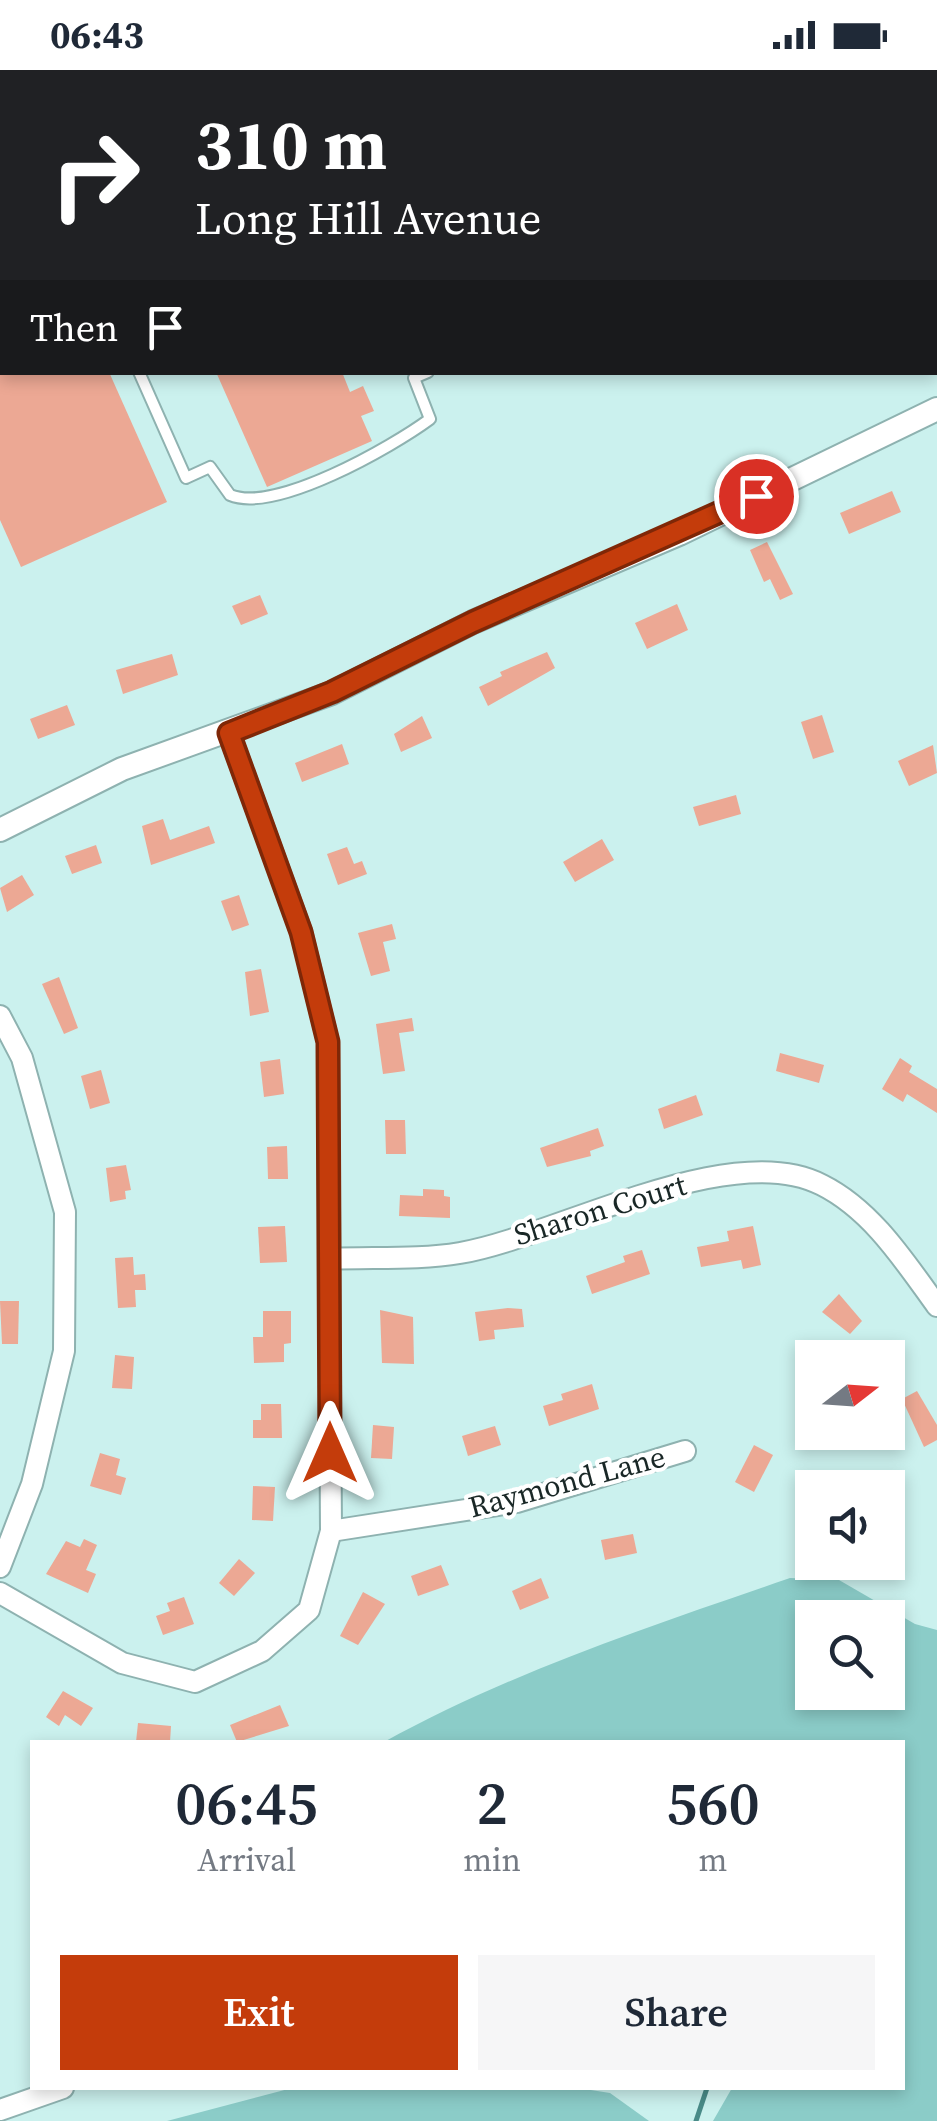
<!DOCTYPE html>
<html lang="en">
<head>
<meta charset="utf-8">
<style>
	body { margin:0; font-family:"Source Serif 4",serif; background:#f6f6f7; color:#1f2937; height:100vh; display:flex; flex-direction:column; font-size:38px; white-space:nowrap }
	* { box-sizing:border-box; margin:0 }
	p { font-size:32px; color:#747a83 }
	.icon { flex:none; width:55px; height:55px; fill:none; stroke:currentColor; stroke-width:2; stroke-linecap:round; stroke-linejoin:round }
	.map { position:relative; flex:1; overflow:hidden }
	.sheet { position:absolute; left:30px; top:1670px; width:875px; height:350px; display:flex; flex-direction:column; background:#fff; border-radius:0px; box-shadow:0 5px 15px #0003 }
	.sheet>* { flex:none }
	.top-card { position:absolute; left:0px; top:0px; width:938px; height:305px; box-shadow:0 5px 15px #0003; background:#202124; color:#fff; overflow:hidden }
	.needle { width:65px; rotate:73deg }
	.buttons { position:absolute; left:795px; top:1270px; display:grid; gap:20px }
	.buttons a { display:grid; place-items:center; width:110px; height:110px; border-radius:0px; background:#fff; box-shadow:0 5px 15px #0003; font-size:50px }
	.pin { position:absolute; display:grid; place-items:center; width:85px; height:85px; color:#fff; margin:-42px; border:5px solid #fff; border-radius:50%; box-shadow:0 2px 10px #0007 }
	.me { position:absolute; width:110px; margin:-55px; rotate:0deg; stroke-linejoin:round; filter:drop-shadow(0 0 8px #0008) }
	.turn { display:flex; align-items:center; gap:35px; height:210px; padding:0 30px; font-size:45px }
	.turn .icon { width:130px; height:130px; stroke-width:2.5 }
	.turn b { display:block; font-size:70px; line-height:85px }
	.then { display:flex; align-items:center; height:95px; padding:0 30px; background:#0003; gap:20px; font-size:38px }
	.eta { display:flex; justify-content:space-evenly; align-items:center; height:170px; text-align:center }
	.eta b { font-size:60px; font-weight:600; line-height:70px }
	.action { display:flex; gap:20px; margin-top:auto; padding:20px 30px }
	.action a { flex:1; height:115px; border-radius:0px; background:#c43c0b; color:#fff; font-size:40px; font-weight:600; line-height:115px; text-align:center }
	.action a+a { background:#f6f6f7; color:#1f2937 }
	.status { display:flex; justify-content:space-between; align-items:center; height:70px; padding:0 50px; background:#fff; direction:ltr }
	.status svg { height:28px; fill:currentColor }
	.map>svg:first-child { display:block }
	.green { fill:#8bccc8; fill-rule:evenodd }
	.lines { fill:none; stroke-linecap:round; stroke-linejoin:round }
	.stream { stroke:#498b88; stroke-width:5 }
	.building { fill:#eca894 }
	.service-casing { stroke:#8eb2b0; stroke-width:14 }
	.minor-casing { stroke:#8eb2b0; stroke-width:24 }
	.tertiary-casing { stroke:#8eb2b0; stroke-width:26 }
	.service { stroke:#fff; stroke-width:10 }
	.minor { stroke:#fff; stroke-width:20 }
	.tertiary { stroke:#fff; stroke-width:22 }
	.route-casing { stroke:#7f2707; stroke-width:25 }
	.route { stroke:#c43c0b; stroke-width:18 }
	.labels { text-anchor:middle; stroke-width:8; stroke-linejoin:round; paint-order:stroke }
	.street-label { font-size:30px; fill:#192726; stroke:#fff }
</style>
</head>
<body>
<div class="status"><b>06:43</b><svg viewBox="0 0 49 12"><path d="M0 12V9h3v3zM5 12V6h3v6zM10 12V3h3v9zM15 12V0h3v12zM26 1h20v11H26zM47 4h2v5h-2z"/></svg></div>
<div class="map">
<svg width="937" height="2051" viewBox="0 0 937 2051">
	<rect width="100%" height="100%" fill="#cbf1ee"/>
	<g class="green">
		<path d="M790,1508L839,1510L915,1554L937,1560V2051H713L732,2018H902V1672H384C513,1601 651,1556 790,1508ZM812,1548H888V1622H812Z"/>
		<path d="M292,2018H578L610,2023L649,2051H167Z"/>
	</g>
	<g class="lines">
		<path class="stream" d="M696,2051L707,2018"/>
	</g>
	<g class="building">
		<path d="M0,302H109L167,432L21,497L0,450Z"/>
		<path d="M216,302H342L350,322L363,316L374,341L361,346L372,371L267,417Z"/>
		<path d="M892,421L901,442L849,464L840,443Z"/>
		<path d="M767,472L793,524L780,530L770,509L764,512L750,480Z"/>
		<path d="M260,525L268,544L241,555L232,536Z"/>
		<path d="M677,534L688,560L647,579L635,553Z"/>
		<path d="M547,582L555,598L488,636L479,617L502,606L500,602Z"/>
		<path d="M172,584L178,605L123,624L116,600Z"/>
		<path d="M67,635L75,655L38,669L30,649Z"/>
		<path d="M822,645L834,682L813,689L801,652Z"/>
		<path d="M422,646L432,668L401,682L394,664Z"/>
		<path d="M342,674L349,694L302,712L295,693Z"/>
		<path d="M933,675L937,703L909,716L898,691Z"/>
		<path d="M736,725L741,744L699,756L693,737Z"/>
		<path d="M163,749L170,770L209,756L215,773L151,795L142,756Z"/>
		<path d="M602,769L614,790L575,812L563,792Z"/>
		<path d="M96,775L102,793L72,804L65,786Z"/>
		<path d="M347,777L354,794L362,791L367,804L338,815L327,784Z"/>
		<path d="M22,805L34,825L7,842L0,818Z"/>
		<path d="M239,825L249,855L232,861L221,831Z"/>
		<path d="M392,854L396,869L383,872L390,901L371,906L358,863Z"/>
		<path d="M261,899L269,942L250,946L245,902Z"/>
		<path d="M59,907L78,958L64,964L42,914Z"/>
		<path d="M412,948L414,961L399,963L405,1001L383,1004L376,954Z"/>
		<path d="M780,983L824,995L819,1013L776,1001Z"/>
		<path d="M900,988L912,996L909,1002L937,1019V1043L907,1024L903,1032L882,1019Z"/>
		<path d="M280,989L284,1024L264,1027L260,992Z"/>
		<path d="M101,1000L110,1033L90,1039L81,1006Z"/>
		<path d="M696,1025L703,1045L664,1059L658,1039Z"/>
		<path d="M385,1050H405L406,1084H386Z"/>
		<path d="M598,1058L604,1076L590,1081L591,1086L547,1097L540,1078Z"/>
		<path d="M287,1076L288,1109H268L267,1077Z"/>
		<path d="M126,1095L131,1120L125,1121L126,1129L110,1132L106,1098Z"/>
		<path d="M423,1119L444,1120V1126L450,1127V1148L399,1146L400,1125L423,1126Z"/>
		<path d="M285,1156L287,1192L260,1193L258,1157Z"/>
		<path d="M753,1156L761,1195L743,1199L741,1190L701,1197L697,1177L729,1171L727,1161Z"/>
		<path d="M642,1180L650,1204L592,1224L586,1206L625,1192L623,1186Z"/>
		<path d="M133,1187L134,1205L145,1204L146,1220H135L136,1237L118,1238L115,1188Z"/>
		<path d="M839,1224L862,1251L850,1264L822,1242Z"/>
		<path d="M0,1231H19L18,1274H2Z"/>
		<path d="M508,1238L522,1239L524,1257L494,1260L495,1269L479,1271L475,1242Z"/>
		<path d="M380,1240L413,1247L414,1294L382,1293Z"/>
		<path d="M263,1241H291V1273L284,1274V1292L254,1293L253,1267H263Z"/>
		<path d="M115,1285L134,1287L132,1319L112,1318Z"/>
		<path d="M592,1314L599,1339L549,1356L543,1336L563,1330L561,1324Z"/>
		<path d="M917,1321L937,1355V1370L924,1377L902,1329Z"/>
		<path d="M261,1334H281L282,1368H253V1350H261Z"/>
		<path d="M373,1355L394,1357L392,1389L371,1388Z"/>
		<path d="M495,1356L501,1375L468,1386L462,1366Z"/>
		<path d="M754,1375L773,1385L754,1422L735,1412Z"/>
		<path d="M100,1383L120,1389L116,1405L126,1408L121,1425L90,1416Z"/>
		<path d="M253,1416L275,1417L273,1451L252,1450Z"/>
		<path d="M633,1464L637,1483L605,1490L601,1470Z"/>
		<path d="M84,1469L97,1475L86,1500L96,1504L88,1523L46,1504L66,1471L80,1477Z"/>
		<path d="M239,1489L255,1503L234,1526L219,1513Z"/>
		<path d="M441,1495L449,1515L418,1526L411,1506Z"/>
		<path d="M541,1508L549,1528L520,1540L512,1521Z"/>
		<path d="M363,1522L385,1534L358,1575L340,1566Z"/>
		<path d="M184,1527L194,1554L163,1565L156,1546L170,1541L167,1533Z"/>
		<path d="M63,1621L93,1638L81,1656L65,1645L59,1656L46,1647Z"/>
		<path d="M280,1635L289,1656L237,1672L230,1655Z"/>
		<path d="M138,1653L171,1656L170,1672H136Z"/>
	</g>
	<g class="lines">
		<g class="service-casing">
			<g id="service">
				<path d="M281,0L288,2"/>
				<path d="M688,2L689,0"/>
				<path d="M781,2L782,0"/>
				<path d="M0,244L2,243"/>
				<path d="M139,302L186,408L210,397L230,425C275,444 392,377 430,349L414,308L428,302"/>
			</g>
		</g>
		<g class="minor-casing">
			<g id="minor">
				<path d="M0,946L22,988L65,1142L64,1281L32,1414L0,1497"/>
				<path d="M330,1189C372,1187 418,1190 460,1183C555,1167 731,1067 822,1115C872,1140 905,1192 937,1236"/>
				<path d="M331,1461L517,1432L685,1381"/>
				<path d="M0,1523L122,1593L195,1612L262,1581L309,1540L331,1461L328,972L301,861L229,663"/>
				<path d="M0,2040L63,2018"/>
			</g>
		</g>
		<g class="tertiary-casing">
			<path id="tertiary" d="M0,760L122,699L332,623L473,552L679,464L937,339"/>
		</g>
		<use href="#service" class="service"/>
		<use href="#minor" class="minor"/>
		<use href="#tertiary" class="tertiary"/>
	</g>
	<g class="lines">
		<g class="route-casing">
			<path id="route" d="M330,1383L328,972L301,862L229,663L332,622L473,552L756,426"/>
		</g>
		<use href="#route" class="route"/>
	</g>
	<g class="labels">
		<g class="street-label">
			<text transform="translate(600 1140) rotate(-17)" y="10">Sharon Court</text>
			<text transform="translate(567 1412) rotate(-15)" y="10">Raymond Lane</text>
		</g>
	</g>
</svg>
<div class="buttons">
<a><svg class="needle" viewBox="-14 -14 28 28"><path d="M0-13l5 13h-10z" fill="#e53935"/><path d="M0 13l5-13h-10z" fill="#747a83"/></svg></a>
<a><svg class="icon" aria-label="sound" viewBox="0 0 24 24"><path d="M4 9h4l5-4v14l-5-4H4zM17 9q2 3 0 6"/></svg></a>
<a><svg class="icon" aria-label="search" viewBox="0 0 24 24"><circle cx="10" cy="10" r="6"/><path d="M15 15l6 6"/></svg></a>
</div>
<div class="pin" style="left:756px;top:426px;background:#d93025"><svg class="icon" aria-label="arrive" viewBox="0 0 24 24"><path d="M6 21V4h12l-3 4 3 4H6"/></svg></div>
<svg class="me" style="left:330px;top:1383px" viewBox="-20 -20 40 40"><path d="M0-17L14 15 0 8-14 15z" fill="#c43c0b" stroke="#fff" stroke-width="4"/></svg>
<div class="top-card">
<div class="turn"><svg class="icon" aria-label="right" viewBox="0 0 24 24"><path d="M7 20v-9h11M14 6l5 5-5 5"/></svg><div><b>310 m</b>Long Hill Avenue</div></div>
<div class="then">Then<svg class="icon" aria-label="arrive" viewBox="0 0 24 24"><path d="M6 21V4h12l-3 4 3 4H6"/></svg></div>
</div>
<section class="sheet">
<div class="eta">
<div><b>06:45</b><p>Arrival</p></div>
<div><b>2</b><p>min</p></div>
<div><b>560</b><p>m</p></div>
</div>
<div class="action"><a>Exit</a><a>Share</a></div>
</section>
</div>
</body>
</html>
